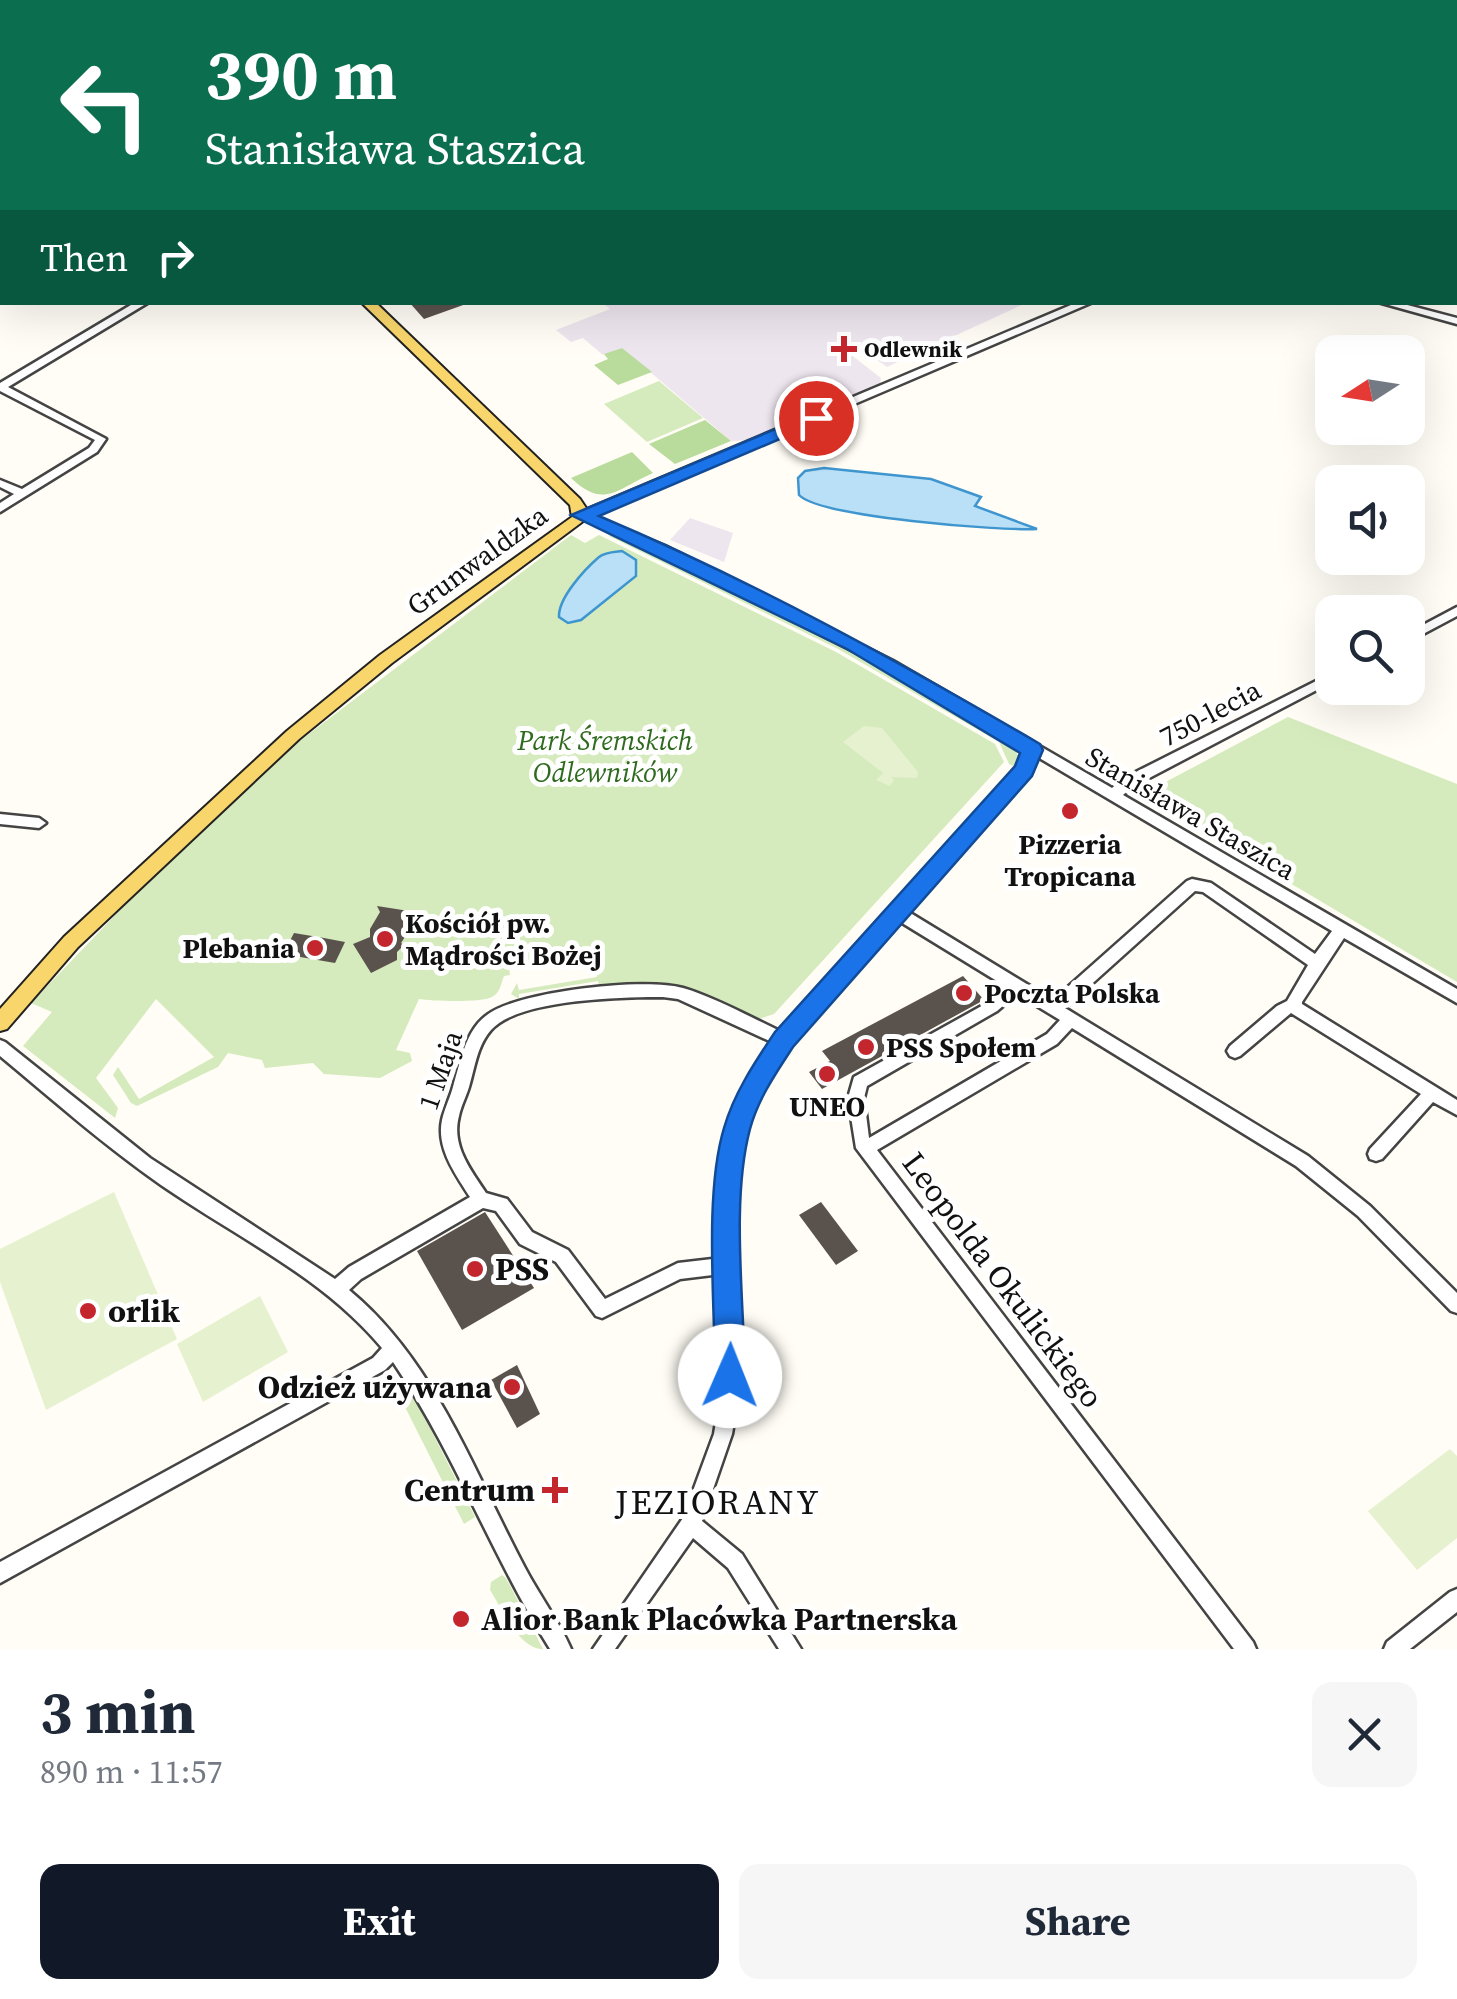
<!DOCTYPE html>
<html lang="en">
<head>
<meta charset="utf-8">
<style>
	body { margin:0; font-family:"Source Serif 4",serif; background:#f6f6f7; color:#1f2937; height:100vh; display:flex; flex-direction:column; font-size:38px; white-space:nowrap }
	* { box-sizing:border-box; margin:0 }
	p { font-size:32px; color:#747a83 }
	.icon { flex:none; width:55px; height:55px; fill:none; stroke:currentColor; stroke-width:2; stroke-linecap:round; stroke-linejoin:round }
	.map { position:relative; height:1649px; overflow:hidden }
	.details { display:flex; flex-direction:column; background:#fff; flex:1 }
	.details>* { flex:none }
	.guide { position:absolute; left:0px; top:0px; width:1458px; height:305px; box-shadow:0 10px 40px #0002; background:#0b6e4f; color:#fff; overflow:hidden }
	.needle { width:65px; rotate:258deg }
	.tools { position:absolute; left:1315px; top:335px; display:grid; gap:20px }
	.tools a { display:grid; place-items:center; width:110px; height:110px; border-radius:20px; background:#fff; box-shadow:0 10px 40px #0002; font-size:50px }
	.pin { position:absolute; display:grid; place-items:center; width:85px; height:85px; color:#fff; margin:-42px; border:5px solid #fff; border-radius:50%; box-shadow:0 2px 10px #0007 }
	.me { position:absolute; width:110px; margin:-55px; rotate:1deg; stroke-linejoin:round; filter:drop-shadow(0 0 8px #0008) }
	.turn { display:flex; align-items:center; gap:35px; height:210px; padding:0 40px; font-size:45px }
	.turn .icon { width:130px; height:130px; stroke-width:2.5 }
	.turn b { display:block; font-size:70px; line-height:85px }
	.then { display:flex; align-items:center; height:95px; padding:0 40px; background:#0003; gap:20px; font-size:38px }
	.round { display:grid; place-items:center; flex:none; width:105px; height:105px; border-radius:20px; background:#f6f6f7 }
	.summary { display:flex; align-items:center; justify-content:space-between; height:170px; padding:0 40px }
	h1 { font-size:60px; font-weight:700; line-height:75px }
	.primary-button { display:flex; gap:20px; margin-top:auto; padding:20px 40px }
	.primary-button a { flex:1; height:115px; border-radius:20px; background:#111827; color:#fff; font-size:40px; font-weight:700; line-height:115px; text-align:center }
	.primary-button a+a { background:#f6f6f7; color:#1f2937 }
	.map>svg:first-child { display:block }
	.industrial { fill:#eee6ef }
	.green { fill:#d5ebbd }
	.forest { fill:#b9dc9c }
	.pitch { fill:#e6f2cf }
	.water { fill:#b9e0f7; stroke:#3f96cf; stroke-width:2.5 }
	.building { fill:#5a524d }
	.lines { fill:none; stroke-linecap:round; stroke-linejoin:round }
	.minor-casing { stroke:#444; stroke-width:5 }
	.major-casing { stroke:#222; stroke-width:4 }
	.minor { fill:#fff; fill-rule:evenodd }
	.major { fill:#f9d66b; fill-rule:evenodd }
	.route { fill:#1a73e8; stroke:#114b97; stroke-width:2.5 }
	.poi-dot { fill:#c4262e; stroke:#fff; stroke-width:4 }
	.labels { text-anchor:middle; stroke-width:10; stroke-linejoin:round; paint-order:stroke }
	.far-poi-label { font-size:22px; font-weight:bold; fill:#111; stroke:#fff; text-anchor:start }
	.street-label { font-size:28px; fill:#111; stroke:#fff }
	.park-label { font-size:28px; font-style:italic; fill:#2f6b1f; stroke:#fff }
	.poi-label { font-size:28px; font-weight:bold; fill:#111; stroke:#fff; text-anchor:start }
	.near-poi-label { font-size:32px; font-weight:bold; fill:#111; stroke:#fff; text-anchor:start }
	.near-street-label { font-size:32px; fill:#111; stroke:#fff }
	.near-neighbourhood-label { font-size:35px; letter-spacing:2.5px; fill:#111; stroke:#fff }
</style>
</head>
<body>
<div class="map">
<svg width="1457" height="1649" viewBox="0 0 1457 1649">
	<rect width="100%" height="100%" fill="#fffdf5"/>
	<g class="industrial">
		<path d="M861,0H1276L1282,2H853Z"/>
		<path d="M602,303H1026L887,367L862,349L850,354L881,378L880,385L750,440L731,441L622,348L603,355L583,338L571,342L556,330L610,309Z"/>
		<path d="M690,518L733,533L724,562L670,540Z"/>
	</g>
	<g class="green">
		<path d="M659,381L703,418L647,442L604,404Z"/>
		<path d="M613,532C674,561 1001,715 1019,757L1017,768L1009,764L999,742L838,649L609,536Z"/>
		<path d="M571,535L585,543L599,535L836,652L995,744L1004,762L774,1014L756,1020C692,991 672,975 600,989L598,981L519,994V999L511,994L517,983L519,990L597,977L592,951L509,966L510,975L504,976C501,984 500,993 492,997C480,1003 432,1001 419,999L396,1050L410,1053L412,1061L380,1078L324,1074L313,1063L265,1068L262,1060L228,1053L218,1067L137,1106L131,1103L113,1075L118,1067L139,1099L214,1057L156,999L96,1078L118,1108L115,1118L23,1046L52,1012L31,1003L167,861L297,743Z"/>
		<path d="M1288,717L1457,784V982L1141,795Z"/>
		<path d="M414,1396L475,1517L464,1524L404,1405Z"/>
		<path d="M502,1575L506,1578L543,1649C519,1649 503,1610 490,1590L491,1582Z"/>
	</g>
	<g class="forest">
		<path d="M622,348L652,372L618,385L594,365L608,359L604,354Z"/>
		<path d="M705,420L731,441L675,464L649,444Z"/>
		<path d="M632,452L653,473C615,490 604,509 571,478Z"/>
	</g>
	<g class="pitch">
		<path d="M864,726L882,728L918,772L917,778L891,777L894,780L890,786L876,780L883,773L843,742Z"/>
		<path d="M114,1192L177,1339L46,1410L0,1282V1249Z"/>
		<path d="M260,1296L288,1352L203,1402L177,1344Z"/>
		<path d="M1450,1449L1457,1456V1538L1417,1570L1368,1511Z"/>
	</g>
	<g class="water">
		<path d="M824,468L931,479L981,497L975,506L1037,529C1000,531 820,517 799,495L798,478L805,471Z"/>
		<path d="M622,551L636,560V576L581,620L568,623L559,617C558,598 585,569 599,557C605,552 614,552 622,551Z"/>
	</g>
	<g class="building">
		<path d="M409,302H465L466,304L424,319Z"/>
		<path d="M377,906L428,914L410,923L412,926L401,943L404,945L397,952V960L371,973L353,944L370,937V929L380,912Z"/>
		<path d="M294,933L324,938L345,942L335,963L283,954Z"/>
		<path d="M963,976L984,1000L822,1089L809,1072L830,1061L822,1051Z"/>
		<path d="M821,1202L858,1251L836,1265L799,1215Z"/>
		<path d="M485,1212L534,1288L462,1330L417,1251Z"/>
		<path d="M517,1365L540,1414L517,1428L491,1380Z"/>
	</g>
	<g class="lines">
		<g class="minor-casing">
			<g id="minor">
				<path d="M2,205V211L0,212V206Z"/>
				<path d="M0,223L2,224V232L0,231Z"/>
				<path d="M2,281V287L0,288V282Z"/>
				<path d="M136,302H149L8,387L106,439L97,452L0,512V503L14,494L0,487V480L22,489L89,448L95,440L0,391V383Z"/>
				<path d="M1078,302H1093L592,516L665,546L893,661L1112,788L1122,779L1332,673V682L1132,787L1123,795L1457,989V1003L1344,938L1302,1002V1004L1457,1100V1115L1433,1102L1382,1159L1376,1161L1370,1159L1368,1154L1370,1149L1421,1094L1291,1013L1240,1056L1235,1058L1230,1056L1227,1051L1230,1046L1277,1006L1287,1001L1308,965L1203,892L1195,891L1065,1008L1308,1156L1370,1206L1457,1293V1313L1451,1311L1358,1216L1296,1166L1072,1028L1057,1044L877,1150L1253,1642L1256,1649H1234L856,1148L848,1098L854,1077L987,1003L1005,986L899,921L789,1045L755,1101L736,1171L740,1386L732,1434L702,1521L742,1554L801,1649H779L728,1568L693,1538L615,1649H593L683,1518L714,1434L722,1386L721,1274L680,1279L602,1318L596,1316L556,1262L520,1244L496,1211L483,1208L361,1279L349,1290C435,1361 474,1472 525,1568C539,1595 559,1621 571,1649H550C492,1556 454,1452 393,1362L385,1370L0,1583V1562L373,1358L382,1348C322,1276 236,1237 161,1185C105,1146 53,1100 0,1056V1040L5,1042L150,1158L335,1279L349,1267L470,1197C456,1175 436,1148 442,1120C445,1107 451,1096 454,1083C461,1060 466,1030 487,1015C518,991 646,977 683,988C714,997 752,1018 782,1032L1018,768L1025,750L885,667L657,552L574,515ZM1036,756L1332,931L1315,954L1211,883L1192,879L1187,881L1053,1000L907,911L1029,773ZM1017,994L1060,1020L1047,1034L869,1138L864,1098L867,1086L997,1011ZM663,997L678,999L774,1043L740,1099L720,1171L721,1258L678,1263L605,1299L568,1250L532,1232L507,1199L486,1193C471,1170 451,1146 459,1116C461,1106 466,1097 469,1087C475,1067 477,1046 491,1030C518,999 623,997 663,997Z"/>
				<path d="M1378,302H1396L1457,318V324Z"/>
				<path d="M1457,607V616L1408,642V633Z"/>
				<path d="M0,814L39,818L46,823L39,828L0,824Z"/>
				<path d="M1457,1589V1612L1410,1649H1384L1387,1642L1450,1592Z"/>
			</g>
		</g>
		<g class="major-casing">
			<path id="major" d="M361,302H375L580,499L586,508V519L392,663L299,739L78,947L7,1029L0,1031V1009L64,937L287,731L380,655L572,517L570,505Z"/>
		</g>
		<use href="#minor" class="minor"/>
		<use href="#major" class="major"/>
	</g>
	<path class="route" d="M816,412L822,414V421L599,516C753,581 896,660 1040,744L1043,750L1032,776L793,1047C776,1073 758,1099 750,1129C731,1200 744,1301 745,1376L741,1386L730,1390L720,1386L715,1376C715,1304 704,1194 724,1128C734,1093 755,1062 775,1032L1015,766L1020,753L847,649L571,515Z"/>
	<g class="poi-dot">
		<path d="M839 334h10v10h10v10h-10v10h-10v-10h-10v-10h10z"/>
		<circle cx="1070" cy="811" r="10"/>
		<circle cx="385" cy="939" r="10"/>
		<circle cx="315" cy="948" r="10"/>
		<circle cx="964" cy="993" r="10"/>
		<circle cx="866" cy="1047" r="10"/>
		<circle cx="827" cy="1074" r="10"/>
		<circle cx="475" cy="1269" r="10"/>
		<circle cx="88" cy="1311" r="10"/>
		<circle cx="512" cy="1387" r="10"/>
		<path d="M550 1475h10v10h10v10h-10v10h-10v-10h-10v-10h10z"/>
		<circle cx="461" cy="1619" r="10"/>
	</g>
	<g class="labels">
		<g class="far-poi-label">
			<text x="864" y="357">Odlewnik</text>
		</g>
		<g class="street-label">
			<text transform="translate(477 560) rotate(-36)" y="10">Grunwaldzka</text>
			<text transform="translate(1210 713) rotate(-28)" y="10">750-lecia</text>
			<text transform="translate(1191 813) rotate(30)" y="10">Stanisława Staszica</text>
			<text transform="translate(440 1070) rotate(-71)" y="10">1 Maja</text>
		</g>
		<g class="park-label">
			<text x="605" y="750">Park Śremskich<tspan x="605" dy="32">Odlewników</tspan></text>
		</g>
		<g class="poi-label">
			<text x="1070" y="854" text-anchor="middle">Pizzeria<tspan x="1070" dy="32">Tropicana</tspan></text>
			<text x="405" y="933">Kościół pw.<tspan x="405" dy="32">Mądrości Bożej</tspan></text>
			<text x="295" y="958" text-anchor="end">Plebania</text>
			<text x="984" y="1003">Poczta Polska</text>
			<text x="886" y="1057">PSS Społem</text>
			<text x="827" y="1116" text-anchor="middle">UNEO</text>
		</g>
		<g class="near-poi-label">
			<text x="495" y="1280">PSS</text>
			<text x="108" y="1322">orlik</text>
			<text x="492" y="1398" text-anchor="end">Odzież używana</text>
			<text x="535" y="1501" text-anchor="end">Centrum</text>
			<text x="481" y="1630">Alior Bank Placówka Partnerska</text>
		</g>
		<g class="near-street-label">
			<text transform="translate(1003 1280) rotate(53)" y="11">Leopolda Okulickiego</text>
		</g>
		<g class="near-neighbourhood-label">
			<text x="718" y="1514">JEZIORANY</text>
		</g>
	</g>
</svg>
<div class="tools">
<a><svg class="needle" viewBox="-14 -14 28 28"><path d="M0-13l5 13h-10z" fill="#e53935"/><path d="M0 13l5-13h-10z" fill="#747a83"/></svg></a>
<a><svg class="icon" aria-label="sound" viewBox="0 0 24 24"><path d="M4 9h4l5-4v14l-5-4H4zM17 9q2 3 0 6"/></svg></a>
<a><svg class="icon" aria-label="search" viewBox="0 0 24 24"><circle cx="10" cy="10" r="6"/><path d="M15 15l6 6"/></svg></a>
</div>
<div class="pin" style="left:816px;top:418px;background:#d93025"><svg class="icon" aria-label="arrive" viewBox="0 0 24 24"><path d="M6 21V4h12l-3 4 3 4H6"/></svg></div>
<svg class="me" style="left:730px;top:1376px" viewBox="-20 -20 40 40"><circle r="19" fill="#fff"/><path d="M0-13L10 11 0 6-10 11z" fill="#1a73e8"/></svg>
<div class="guide">
<div class="turn"><svg class="icon" aria-label="left" viewBox="0 0 24 24"><path d="M17 20v-9H6M10 6l-5 5 5 5"/></svg><div><b>390 m</b>Stanisława Staszica</div></div>
<div class="then">Then<svg class="icon" aria-label="right" viewBox="0 0 24 24"><path d="M7 20v-9h11M14 6l5 5-5 5"/></svg></div>
</div>
</div>
<section class="details">
<div class="summary"><div><h1>3 min</h1><p>890 m · 11:57</p></div><a class="round"><svg class="icon" aria-label="close" viewBox="0 0 24 24"><path d="M6 6l12 12M18 6L6 18"/></svg></a></div>
<div class="primary-button"><a>Exit</a><a>Share</a></div>
</section>
</body>
</html>
